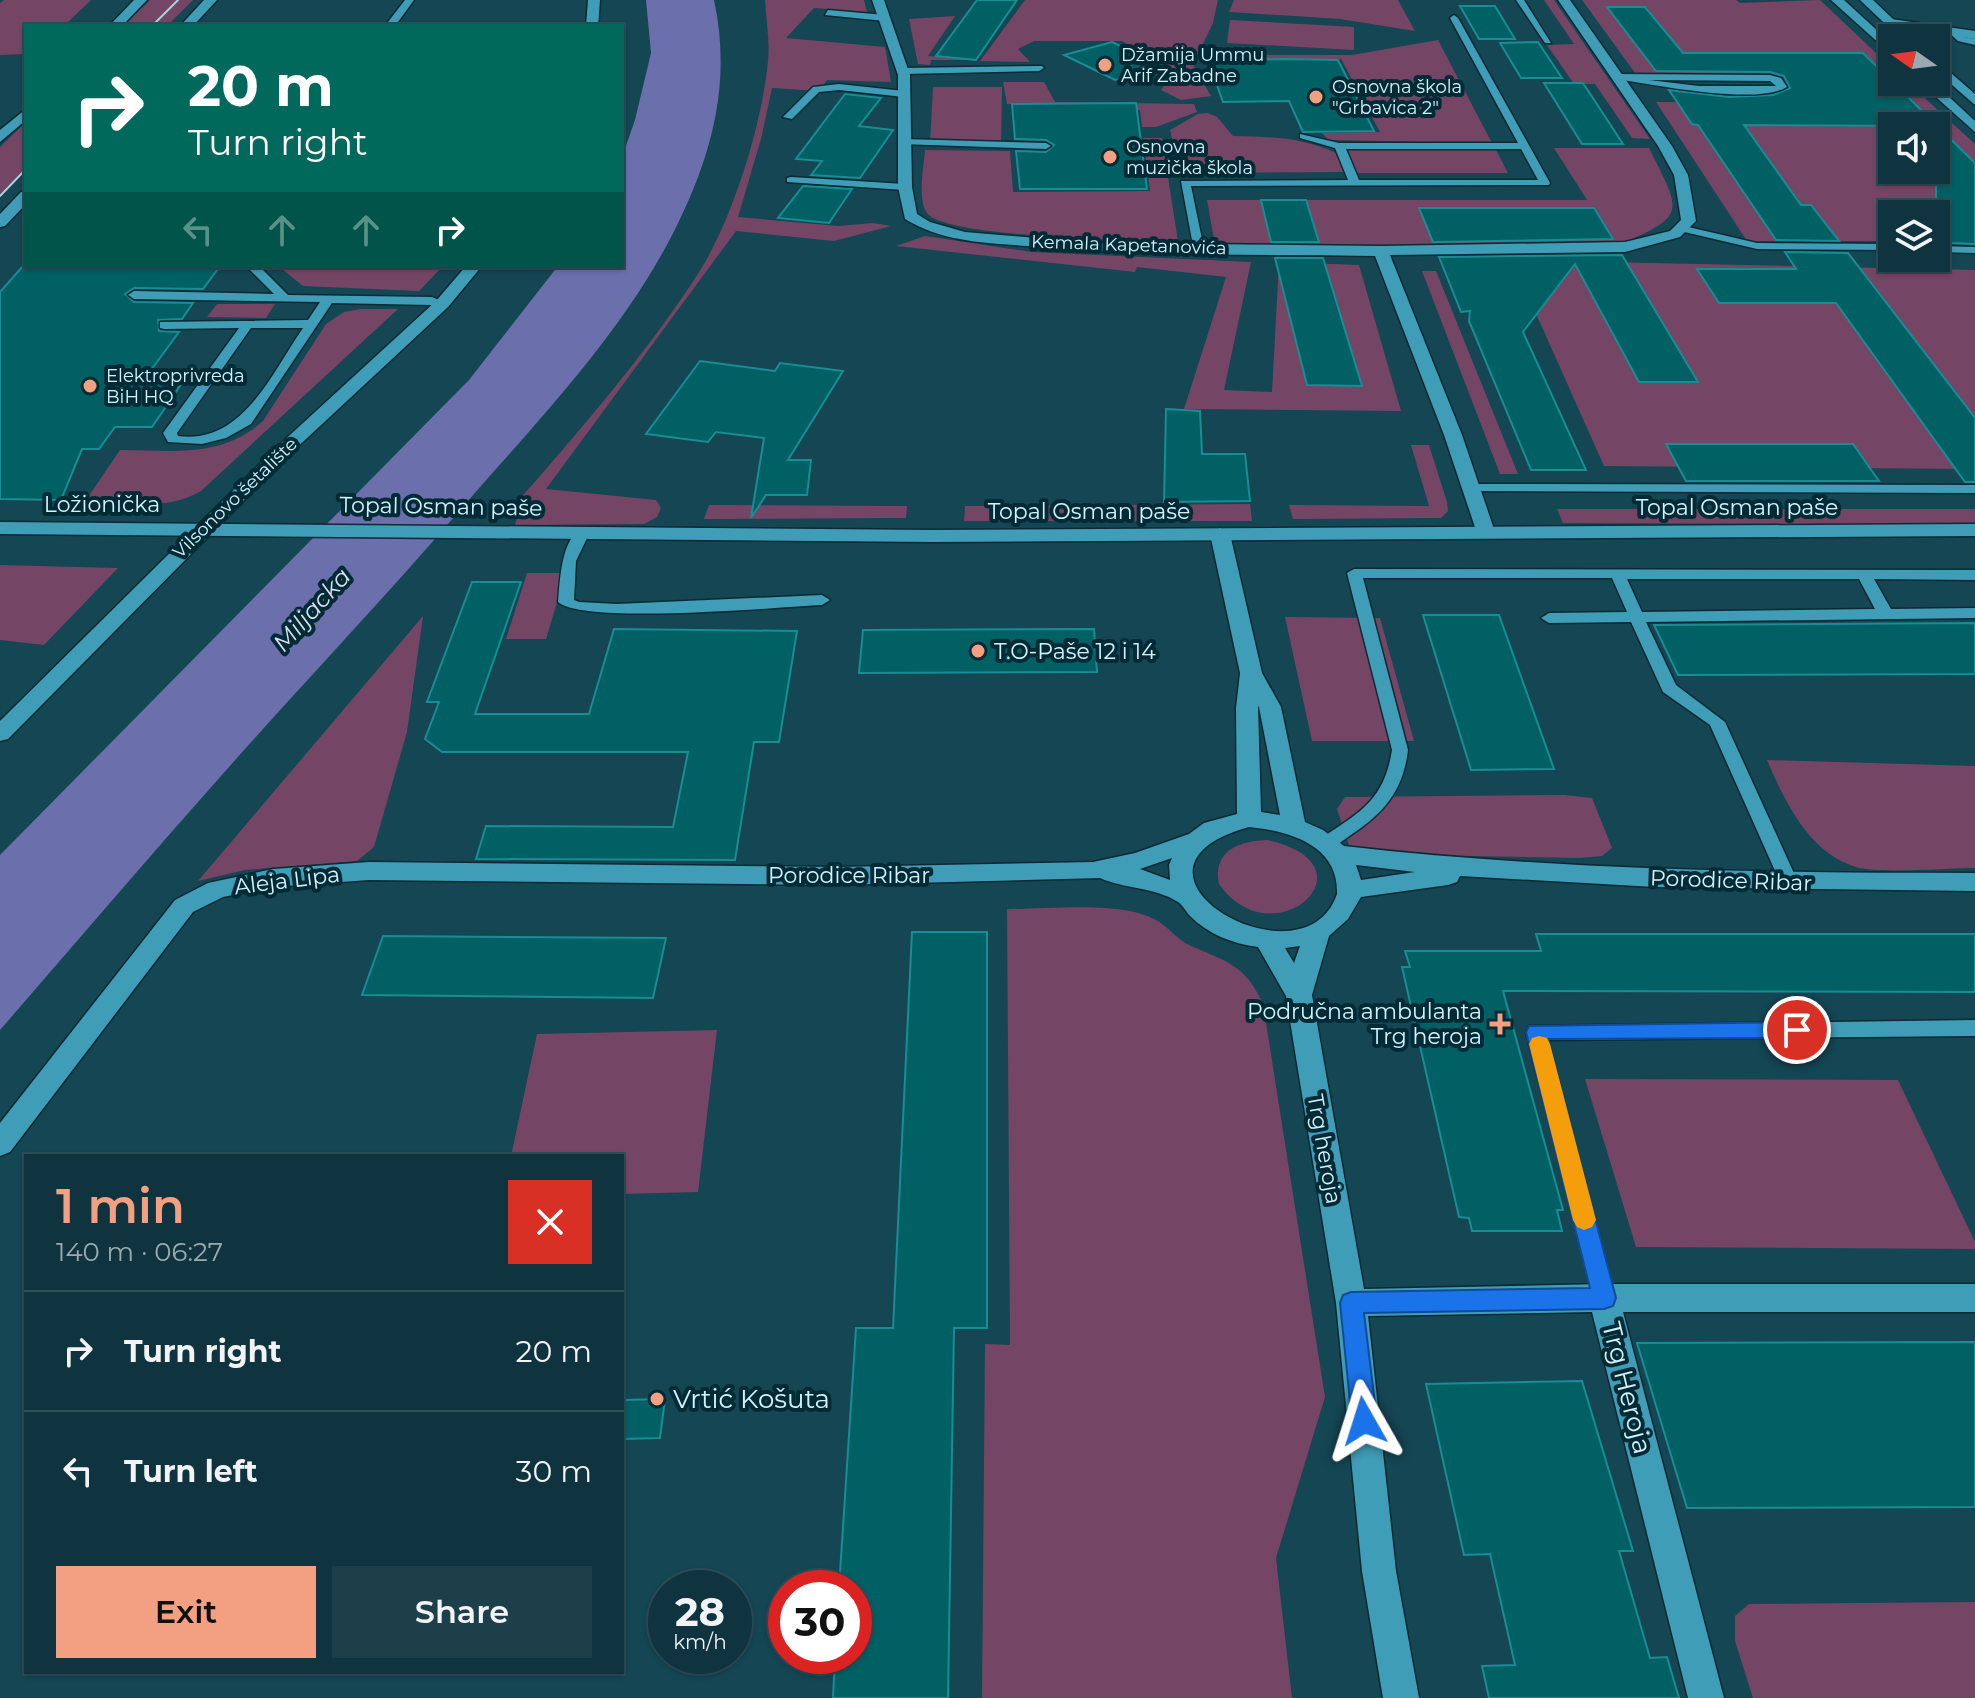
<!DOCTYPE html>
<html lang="en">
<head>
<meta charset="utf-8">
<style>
	body { margin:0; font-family:Montserrat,sans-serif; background:#1d3f4a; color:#f1f3f6; height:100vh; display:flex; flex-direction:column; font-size:30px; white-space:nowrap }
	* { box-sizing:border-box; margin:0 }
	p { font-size:26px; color:#9baab0 }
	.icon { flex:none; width:44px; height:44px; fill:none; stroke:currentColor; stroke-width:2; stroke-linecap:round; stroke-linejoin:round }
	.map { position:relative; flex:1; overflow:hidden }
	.drawer { position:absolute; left:24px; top:1154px; width:600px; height:520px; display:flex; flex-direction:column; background:#0f343f; border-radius:0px; box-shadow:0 2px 6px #0004,0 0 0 2px #2f4f59 }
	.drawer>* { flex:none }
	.top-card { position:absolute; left:24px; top:24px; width:600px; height:244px; border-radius:0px; box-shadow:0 2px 6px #0004,0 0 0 2px #2f4f59; background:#00695c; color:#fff; overflow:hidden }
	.needle { width:52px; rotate:284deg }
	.buttons { position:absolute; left:1878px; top:24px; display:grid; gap:16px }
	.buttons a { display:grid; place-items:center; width:72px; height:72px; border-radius:0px; background:#0f343f; box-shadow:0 2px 6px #0004,0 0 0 2px #2f4f59; font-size:40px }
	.speed { position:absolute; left:648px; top:1570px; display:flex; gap:16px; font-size:40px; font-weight:700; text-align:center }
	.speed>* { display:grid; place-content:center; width:104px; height:104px; border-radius:50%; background:#0f343f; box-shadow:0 2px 6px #0004,0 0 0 2px #2f4f59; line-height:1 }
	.speed small { font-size:20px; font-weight:400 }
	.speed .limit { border:12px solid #d22; background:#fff; color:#111 }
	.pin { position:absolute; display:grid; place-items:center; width:68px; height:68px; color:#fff; margin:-34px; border:4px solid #fff; border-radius:50%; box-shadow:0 2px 8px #0007 }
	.me { position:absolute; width:88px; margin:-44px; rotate:354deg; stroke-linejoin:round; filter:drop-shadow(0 0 6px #0008) }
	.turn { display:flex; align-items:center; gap:28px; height:168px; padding:0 32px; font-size:36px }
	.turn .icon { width:104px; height:104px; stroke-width:2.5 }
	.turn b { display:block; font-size:56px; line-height:68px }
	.lanes { display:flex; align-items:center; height:76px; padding:0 32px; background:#0003; justify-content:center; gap:40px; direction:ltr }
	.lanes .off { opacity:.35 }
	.round { display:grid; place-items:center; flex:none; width:84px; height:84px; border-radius:0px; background:#1d3f4a }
	.headline { display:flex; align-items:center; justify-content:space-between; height:136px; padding:0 32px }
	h1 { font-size:48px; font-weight:600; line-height:60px; color:#f3a082 }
	.cta { display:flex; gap:16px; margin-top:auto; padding:16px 32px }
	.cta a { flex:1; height:92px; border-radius:0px; background:#f3a082; color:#111; font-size:32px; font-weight:600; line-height:92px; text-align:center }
	.cta a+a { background:#1d3f4a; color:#f1f3f6 }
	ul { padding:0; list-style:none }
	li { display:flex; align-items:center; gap:24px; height:120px; padding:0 32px; border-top:2px solid #2f4f59 }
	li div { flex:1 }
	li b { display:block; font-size:30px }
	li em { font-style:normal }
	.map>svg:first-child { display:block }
	.green { fill:#754565; fill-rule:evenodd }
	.water { fill:#6b6fac }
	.building { fill:#016064; stroke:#188d93; stroke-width:2 }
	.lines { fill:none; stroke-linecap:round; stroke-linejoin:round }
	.lane-casing { stroke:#0d2a33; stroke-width:3 }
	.street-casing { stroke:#0d2a33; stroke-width:3 }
	.secondary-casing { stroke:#0d2a33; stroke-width:3 }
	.lane { fill:#409db8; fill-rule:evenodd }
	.street { fill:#409db8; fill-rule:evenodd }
	.secondary { fill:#409db8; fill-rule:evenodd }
	.tram { stroke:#add2de; stroke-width:2 }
	.route { fill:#1a73e8; stroke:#114b97; stroke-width:2 }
	.slow { fill:#f59e0b }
	.poi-dot { fill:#f3a082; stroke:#022b36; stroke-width:3 }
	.labels { text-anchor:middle; stroke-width:8; stroke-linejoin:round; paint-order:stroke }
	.far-poi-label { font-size:18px; fill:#d1f3fe; stroke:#022b36; text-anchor:start }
	.far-street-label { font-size:18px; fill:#d1f3fe; stroke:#022b36 }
	.street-label { font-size:22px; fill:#d1f3fe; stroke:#022b36 }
	.poi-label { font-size:22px; fill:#d1f3fe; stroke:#022b36; text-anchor:start }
	.water-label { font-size:24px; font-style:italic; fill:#dcdff1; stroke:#022b36 }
	.near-street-label { font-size:26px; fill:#d1f3fe; stroke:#022b36 }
	.near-poi-label { font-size:26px; fill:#d1f3fe; stroke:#022b36; text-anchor:start }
</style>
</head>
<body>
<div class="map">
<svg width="1975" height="1698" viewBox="0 0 1975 1698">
	<rect width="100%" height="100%" fill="#144654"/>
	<g class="green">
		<path d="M4,0H91L64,26H26V54L0,55V3Z"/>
		<path d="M150,0H193L167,26H123Z"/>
		<path d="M765,0H864L867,12L814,8L786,38L885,47L891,82L827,80L819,91L772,88L761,139L738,217L838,226L873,223L891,226L834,241L736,231L546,489L656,500L661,508L657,517L644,524L515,525L519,511L512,508C576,435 649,351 701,269C734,215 762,124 768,61C770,41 766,20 765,0Z"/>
		<path d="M1025,0H1218L1213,23L1193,65L1211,96L1181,100L1161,90L1167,82L1146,70L1163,65L1122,41H1034L1018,49L1030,62L980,61Z"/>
		<path d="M1234,0H1398L1415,31L1340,19L1229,12Z"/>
		<path d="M1544,0H1554L1650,139L1632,138L1595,84H1574L1547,45L1574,44Z"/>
		<path d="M1582,0H1736L1740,3L1820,0L1892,68V82H1907L1975,144V249L1963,241H1936V214H1892V241H1747L1656,102L1834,103L1811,77H1638ZM1892,126H1936V170H1892Z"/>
		<path d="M955,16L928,56L976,60H931L930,65L918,64L909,19Z"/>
		<path d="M1230,20L1354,27V50L1227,43Z"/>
		<path d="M1438,40L1492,143L1328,140L1322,133L1380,132L1341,59H1246L1245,55H1352Z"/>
		<path d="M1003,82H1044L1055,102L1194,104L1197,112L1156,127H1142L1140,110H1124L1123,103L1007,104Z"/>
		<path d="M933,87H1002L1001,145L930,144Z"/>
		<path d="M1208,113L1217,117L1233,136C1272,137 1300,137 1336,153L1344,172L1180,173L1170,130L1198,114Z"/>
		<path d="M26,122V168L0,194V147Z"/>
		<path d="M1143,138H1162L1178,242C1137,241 952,237 929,215C916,203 924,167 925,150L1010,151L1013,192L1150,191Z"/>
		<path d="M1346,147L1495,148L1508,173H1357Z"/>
		<path d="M1554,148H1649C1682,214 1688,215 1616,246L1215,245L1207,200H1587Z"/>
		<path d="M925,236L1032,252L1251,262L1224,390L1272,392L1279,262L1359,265L1401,411L1184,409L1226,277L1137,267L1135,272L896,246Z"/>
		<path d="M1512,260L1975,270V469L1604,466Z"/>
		<path d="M278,266H443L419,291L303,286Z"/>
		<path d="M1422,271H1436L1518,474H1500Z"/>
		<path d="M217,304H275L266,318L207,317Z"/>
		<path d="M361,309H398L201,491C168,511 121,504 84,503L120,450C173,450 220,459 263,421L326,324L344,312Z"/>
		<path d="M1411,445H1429L1447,502L1448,511L1441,518L1293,519L1289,505L1429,506Z"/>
		<path d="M1250,504L1252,521H964L965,506Z"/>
		<path d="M709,505L907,506L906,518L704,519Z"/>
		<path d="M1557,509H1975V525L1563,523Z"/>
		<path d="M0,565L118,568L44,645L0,640Z"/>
		<path d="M527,573H566L546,639H506Z"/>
		<path d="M423,616L407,732L374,847L357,861L245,870L198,881Z"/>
		<path d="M1285,617L1380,618L1414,741H1312Z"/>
		<path d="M1767,760L1975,766V868C1948,868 1878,874 1856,867C1809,853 1785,802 1767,760Z"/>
		<path d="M1565,795L1592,798L1612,848L1602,856L1580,858L1362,854L1349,845L1337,809L1345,797Z"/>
		<path d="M1267,840C1380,864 1274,962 1219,884C1212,851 1239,841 1267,840Z"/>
		<path d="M1007,909C1046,909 1121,901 1154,919C1167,925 1176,939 1189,945C1227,962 1245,964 1263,1004L1325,1397L1276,1558L1292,1698H982L985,1344L1010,1345Z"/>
		<path d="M717,1030L698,1192L622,1194V1156H511L537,1034Z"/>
		<path d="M1585,1079L1898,1080L1975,1242V1249L1636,1247Z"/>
		<path d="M1975,1602V1698H1753L1735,1641V1616L1749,1604Z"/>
	</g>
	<path class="water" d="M646,0H714C731,78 714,148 680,219C627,331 535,423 454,517C378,605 298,689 221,776C146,860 74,945 0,1030V855L469,380L558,266H622V157L635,120L651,53Z"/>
	<g class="building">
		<path d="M977,0H1017L976,60L936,56Z"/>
		<path d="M1460,6H1495L1515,39H1479Z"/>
		<path d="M1607,7H1645L1683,53H1863L1975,163V244L1951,243L1936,228V214H1924L1915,204H1936V126L1744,125L1801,205H1811L1839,241L1776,240L1698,125L1692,124L1669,90L1729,97L1773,95L1790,88L1784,76L1770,72L1656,71Z"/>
		<path d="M1112,42L1164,67L1115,80L1064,55Z"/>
		<path d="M1538,42L1562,78H1521L1500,43Z"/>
		<path d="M1287,59L1338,60L1374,131L1303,132L1289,101L1223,102L1208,60Z"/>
		<path d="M1544,83H1583L1623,144H1582Z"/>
		<path d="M845,94L881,98L859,126L893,130L860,178L811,175L822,161L796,159Z"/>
		<path d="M1136,103L1147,189H1020L1016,151L1046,152L1054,145L1046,140L1015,139L1012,104Z"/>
		<path d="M803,186L852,189L829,223L778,218Z"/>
		<path d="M1261,200H1306L1319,242H1271Z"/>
		<path d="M1419,208H1594L1613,239L1433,242Z"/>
		<path d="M1785,252L1848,253L1975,418V482H1965L1836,303H1719L1697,269H1796Z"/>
		<path d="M1622,255L1698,382H1639L1575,264L1523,332L1586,470H1531L1469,321L1470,311L1461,312L1439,257Z"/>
		<path d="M1275,258H1323L1362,386L1307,385Z"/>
		<path d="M23,266H220L203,289L134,288L125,294L134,302L193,303L182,319L158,320L159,331L179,332L146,377H186L152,427H115L99,449H82L61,500L0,499V292Z"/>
		<path d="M700,361L775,371L780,363L843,371L788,460H811L807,495H766L751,518L764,438L716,432L708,442L646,434Z"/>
		<path d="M1166,409L1200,411L1202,454H1245L1250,501L1164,502Z"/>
		<path d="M1666,444H1853L1879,481H1686Z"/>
		<path d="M472,582H521L475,714H589L614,629L797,631L779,742H754L735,860L476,859L486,826L673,827L688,752H442L425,739L439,702H427Z"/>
		<path d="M1423,615H1499L1554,769L1471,770Z"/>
		<path d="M1975,623V674L1678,675L1654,625Z"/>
		<path d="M1094,629L1097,672L859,673L863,630Z"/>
		<path d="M912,932H987V1328H954L948,1698H833L835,1656H854V1588H839L856,1328H893Z"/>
		<path d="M1536,934H1975V992L1503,991L1563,1210H1557L1562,1231H1472L1469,1218L1459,1217L1402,967H1410L1405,951H1541Z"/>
		<path d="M383,936L666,938L653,998L362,995Z"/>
		<path d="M1975,1342V1507L1687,1508L1637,1343Z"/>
		<path d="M1582,1381L1633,1551H1619L1650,1658L1667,1657L1679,1698H1489L1482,1666L1515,1665L1490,1554L1464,1555L1426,1384Z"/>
		<path d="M665,1399L660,1438L622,1439V1400Z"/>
	</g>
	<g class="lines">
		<g class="lane-casing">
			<g id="lane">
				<path d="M405,0H414L395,26H385Z"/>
				<path d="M1516,0H1524L1551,43H1545Z"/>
				<path d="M828,10L885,15L889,18L885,21L825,15Z"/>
				<path d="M1454,15L1458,18L1550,183L1549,185L1191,186L1204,249L1194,251L1181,181L1348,180L1335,148L1300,138V134L1339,143H1518L1450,18ZM1346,149H1521L1538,180H1359Z"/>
				<path d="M1953,29L1964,37L1975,39V45L1958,41L1948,32Z"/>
				<path d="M1042,66L1044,68L1039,71L903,74L898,71L903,68Z"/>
				<path d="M1619,74L1770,75L1781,78L1787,87C1756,106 1652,84 1616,79L1614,77ZM1649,80L1770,81L1776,86H1699Z"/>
				<path d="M839,84L904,91L909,94L904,97L839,90L819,92L792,119L783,117L813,87Z"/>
				<path d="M904,139L1046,143L1051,146L1046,149L900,144L899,142Z"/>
				<path d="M791,177L905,184L910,187L905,190L787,182V178Z"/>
				<path d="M1684,226L1757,243L1892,244V250L1757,249L1680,231L1678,229Z"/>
				<path d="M1936,246L1975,247V253L1936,252Z"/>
				<path d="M246,266H259L288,295L432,297L448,304L442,308L431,305L332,303L251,424L226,438L202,444L168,442L163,433L239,328L164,329L160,328V322L308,320L320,302L134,299L128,295L134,291L274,294ZM251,328H303C272,372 243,445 178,436L177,433Z"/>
				<path d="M1470,484L1975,485V493L1465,491L1463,488Z"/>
				<path d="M583,528L590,532L576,561L574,600L579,602L617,604L822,595L830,600L822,605C779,607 583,625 558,602C560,581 561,537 583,528Z"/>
				<path d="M1354,569L1975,570V580L1874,579L1891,609L1975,608V618L1646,622L1676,685L1725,722L1798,882L1789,889L1780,882L1710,725L1663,692L1631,622L1549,623L1541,618L1549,613L1627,612L1612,578H1363L1408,750C1403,792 1383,814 1348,837C1339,843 1332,851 1320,847L1317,843L1320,839C1360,812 1384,801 1392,750L1347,573ZM1627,579H1859L1875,609L1642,612Z"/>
				<path d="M1975,1020V1036L1548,1040L1615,1298L1612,1305L1604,1308L1596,1305L1526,1032L1529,1026Z"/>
			</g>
		</g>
		<g class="street-casing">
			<g id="street">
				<path d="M588,0H600L598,26H586Z"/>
				<path d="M872,0H884L910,75L912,187L917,214L930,222L965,232L1094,243L1381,246L1625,242L1670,231L1681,220L1674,175L1658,146L1558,0H1570L1672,146L1688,175L1696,221L1680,237L1625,252L1390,255L1462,435L1495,532L1485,538L1478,536L1444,435L1375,256C1260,254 1143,257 1028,246C986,243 942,242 905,219L898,187V75Z"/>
				<path d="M1891,19L1975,31V39L1887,26V20Z"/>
				<path d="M466,266H482L448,307L291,453L8,739L0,741V721L279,445L436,301Z"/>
				<path d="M1220,528L1230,534L1262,673L1281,707L1305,822L1323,830L1344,846C1554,870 1764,873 1975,873V891L1655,887L1460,876L1457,882L1448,885L1361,897L1348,919L1329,936L1312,995L1364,1289L1604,1284H1975V1312H1623L1724,1698H1688L1592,1312L1368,1316L1396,1571L1419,1698H1383L1362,1571L1336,1303L1286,996L1258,947C1233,944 1208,934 1190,916C1186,912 1183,905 1178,902C1155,887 1124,889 1100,878L837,885L369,880L273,887L223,897L193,912L10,1152L0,1156V1123L175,900L208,883L273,869L369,862L837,867L1093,862L1135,853L1189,834L1204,823L1237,814L1236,708L1240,673L1210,534ZM1258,706L1259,707L1280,815L1261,812ZM1249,827C1289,831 1339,845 1337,894C1304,992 1094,870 1249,827ZM1172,858L1169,865L1170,880L1140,869ZM1356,865L1415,872L1361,880ZM1300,946L1294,963L1285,948Z"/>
			</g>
		</g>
		<g class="secondary-casing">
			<g id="secondary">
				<path d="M134,0H147L122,26H109Z"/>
				<path d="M204,0H217L193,26H180Z"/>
				<path d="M1831,0H1844L1892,44V55Z"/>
				<path d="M1860,0H1873L1913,38H1900Z"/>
				<path d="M1936,60L1975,94V105L1936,71Z"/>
				<path d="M1919,82H1933L1975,121V132Z"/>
				<path d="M26,109V120L0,142V130Z"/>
				<path d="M26,191V204L5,226L0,227V214L21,192Z"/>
				<path d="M0,522L932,530L1975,524V536L932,542L0,534Z"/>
			</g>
		</g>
		<use href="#lane" class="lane"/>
		<use href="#street" class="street"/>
		<use href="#secondary" class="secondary"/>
		<g class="tram">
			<path d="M152,26L178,0"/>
			<path d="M0,196L26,169"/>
		</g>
	</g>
	<path class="route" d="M1797,1022L1805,1024L1807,1030L1805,1035L1797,1038L1548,1039L1616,1298L1613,1306L1604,1309L1364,1313L1377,1421L1373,1429L1364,1433L1356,1429L1352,1421L1340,1303L1343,1295L1351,1292L1590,1288L1526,1032L1529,1026Z"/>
	<path class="slow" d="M1539,1036L1547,1038L1550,1044L1596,1220L1592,1227L1584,1230L1577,1227L1573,1220L1529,1044L1532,1038Z"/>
	<g class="poi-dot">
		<circle cx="1105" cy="65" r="8"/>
		<circle cx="1316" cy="97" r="8"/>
		<circle cx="1110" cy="157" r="8"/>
		<circle cx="90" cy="386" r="8"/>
		<circle cx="978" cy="651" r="8"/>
		<path d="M1496 1012h8v8h8v8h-8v8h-8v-8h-8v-8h8z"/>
		<circle cx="657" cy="1399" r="8"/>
	</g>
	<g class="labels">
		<g class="far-poi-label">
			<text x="1121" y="61">Džamija Ummu<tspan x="1121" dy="21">Arif Zabadne</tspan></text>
			<text x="1332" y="93">Osnovna škola<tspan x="1332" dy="21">"Grbavica 2"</tspan></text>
			<text x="1126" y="153">Osnovna<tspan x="1126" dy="21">muzička škola</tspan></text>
			<text x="106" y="382">Elektroprivreda<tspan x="106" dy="21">BiH HQ</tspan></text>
		</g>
		<g class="far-street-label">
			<text transform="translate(1129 245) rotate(2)" y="6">Kemala Kapetanovića</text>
			<text transform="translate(235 498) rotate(-44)" y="6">Vilsonovo šetalište</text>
		</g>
		<g class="street-label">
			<text x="102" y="512">Ložionička</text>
			<text transform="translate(441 506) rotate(1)" y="8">Topal Osman paše</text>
			<text x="1737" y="515">Topal Osman paše</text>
			<text x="1089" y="519">Topal Osman paše</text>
			<text x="849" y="883">Porodice Ribar</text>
			<text transform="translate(287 880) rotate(-7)" y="8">Aleja Lipa</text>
			<text transform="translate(1731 880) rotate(2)" y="8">Porodice Ribar</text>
			<text transform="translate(1325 1149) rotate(80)" y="8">Trg heroja</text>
		</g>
		<g class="poi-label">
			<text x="994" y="659">T.O-Paše 12 i 14</text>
			<text x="1482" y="1019" text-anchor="end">Područna ambulanta<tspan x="1482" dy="25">Trg heroja</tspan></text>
		</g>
		<g class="water-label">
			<text transform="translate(312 610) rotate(-48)" y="8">Miljacka</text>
		</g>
		<g class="near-street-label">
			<text transform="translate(1627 1388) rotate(76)" y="9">Trg Heroja</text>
		</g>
		<g class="near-poi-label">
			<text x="673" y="1408">Vrtić Košuta</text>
		</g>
	</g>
</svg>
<div class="buttons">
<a><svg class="needle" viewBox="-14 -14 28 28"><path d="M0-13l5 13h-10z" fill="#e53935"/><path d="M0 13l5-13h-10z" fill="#9baab0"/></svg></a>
<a><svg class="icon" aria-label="sound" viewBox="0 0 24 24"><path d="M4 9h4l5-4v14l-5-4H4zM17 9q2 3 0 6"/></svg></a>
<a><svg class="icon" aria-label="layers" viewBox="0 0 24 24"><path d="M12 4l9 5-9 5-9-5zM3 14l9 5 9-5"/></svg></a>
</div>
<div class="speed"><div>28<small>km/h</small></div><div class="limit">30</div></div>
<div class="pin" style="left:1797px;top:1030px;background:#d93025"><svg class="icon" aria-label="arrive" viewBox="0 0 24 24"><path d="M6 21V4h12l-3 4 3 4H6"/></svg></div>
<svg class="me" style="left:1364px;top:1421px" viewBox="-20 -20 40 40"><path d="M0-17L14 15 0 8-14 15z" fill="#1a73e8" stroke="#fff" stroke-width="4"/></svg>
<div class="top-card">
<div class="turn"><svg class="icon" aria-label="right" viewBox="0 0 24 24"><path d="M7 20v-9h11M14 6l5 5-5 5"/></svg><div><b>20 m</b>Turn right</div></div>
<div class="lanes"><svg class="icon off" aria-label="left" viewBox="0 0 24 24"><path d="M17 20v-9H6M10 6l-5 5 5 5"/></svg><svg class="icon off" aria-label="ahead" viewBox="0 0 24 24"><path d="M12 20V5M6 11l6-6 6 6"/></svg><svg class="icon off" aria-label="ahead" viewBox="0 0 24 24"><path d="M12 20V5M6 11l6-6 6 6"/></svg><svg class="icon" aria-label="right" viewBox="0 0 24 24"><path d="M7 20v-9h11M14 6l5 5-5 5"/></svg></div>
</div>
<section class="drawer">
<div class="headline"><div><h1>1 min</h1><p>140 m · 06:27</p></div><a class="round" style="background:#d93025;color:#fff"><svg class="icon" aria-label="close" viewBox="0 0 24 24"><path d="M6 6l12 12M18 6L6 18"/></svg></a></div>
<ul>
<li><svg class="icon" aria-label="right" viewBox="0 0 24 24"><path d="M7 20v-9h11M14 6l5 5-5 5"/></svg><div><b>Turn right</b></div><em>20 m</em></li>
<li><svg class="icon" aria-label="left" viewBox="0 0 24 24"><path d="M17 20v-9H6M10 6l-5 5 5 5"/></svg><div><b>Turn left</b></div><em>30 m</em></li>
</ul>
<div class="cta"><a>Exit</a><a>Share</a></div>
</section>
</div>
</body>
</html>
